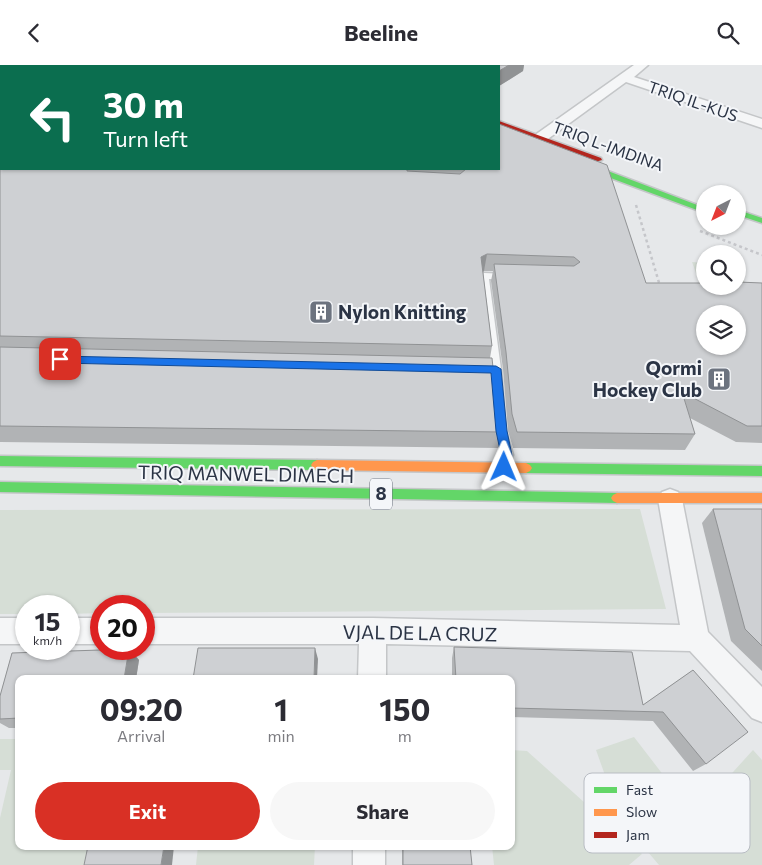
<!DOCTYPE html>
<html lang="en">
<head>
<meta charset="utf-8">
<style>
	body { margin:0; font-family:Commissioner,sans-serif; background:#f7f7f7; color:#2b2b33; height:100vh; display:flex; flex-direction:column; font-size:19px; white-space:nowrap }
	* { box-sizing:border-box; margin:0 }
	p { font-size:16px; color:#7c7c81 }
	.icon { flex:none; width:28px; height:28px; fill:none; stroke:currentColor; stroke-width:2; stroke-linecap:round; stroke-linejoin:round }
	.map { position:relative; flex:1; overflow:hidden }
	.details { position:absolute; left:15px; top:610px; width:500px; height:175px; display:flex; flex-direction:column; background:#fff; border-radius:10px; box-shadow:0 1px 4px #0004 }
	.details>* { flex:none }
	.top-card { position:absolute; left:0px; top:0px; width:500px; height:105px; box-shadow:0 1px 4px #0004; background:#0b6e4f; color:#fff; overflow:hidden }
	.needle { width:32px; rotate:222deg }
	.fabs { position:absolute; left:696px; top:120px; display:grid; gap:10px }
	.fabs a { display:grid; place-items:center; width:50px; height:50px; border-radius:50%; background:#fff; box-shadow:0 1px 4px #0004; font-size:25px }
	.speed { position:absolute; left:15px; top:530px; display:flex; gap:10px; font-size:25px; font-weight:700; text-align:center }
	.speed>* { display:grid; place-content:center; width:65px; height:65px; border-radius:50%; background:#fff; box-shadow:0 1px 4px #0004; line-height:1 }
	.speed small { font-size:12px; font-weight:400 }
	.speed .limit { border:8px solid #d22; background:#fff; color:#111 }
	.pin { position:absolute; display:grid; place-items:center; width:42px; height:42px; color:#fff; margin:-21px; border-radius:10px; box-shadow:0 2px 8px #0006 }
	.me { position:absolute; width:55px; margin:-28px; rotate:1deg; stroke-linejoin:round; filter:drop-shadow(0 0 4px #0008) }
	.turn { display:flex; align-items:center; gap:18px; height:105px; padding:0 20px; font-size:22px }
	.turn .icon { width:65px; height:65px; stroke-width:2.5 }
	.turn b { display:block; font-size:35px; line-height:42px }
	.eta { display:flex; justify-content:space-evenly; align-items:center; height:85px; text-align:center }
	.eta b { font-size:30px; font-weight:700; line-height:35px }
	.button { display:flex; gap:10px; margin-top:auto; padding:10px 20px }
	.button a { flex:1; height:58px; border-radius:30px; background:#d93025; color:#fff; font-size:20px; font-weight:700; line-height:58px; text-align:center }
	.button a+a { background:#f7f7f7; color:#2b2b33 }
	header { display:flex; justify-content:space-between; align-items:center; height:65px; padding:0 20px; background:#fff; font-size:22px; font-weight:700 }
	.map>svg:first-child { display:block }
	.green { fill:#d6ded6 }
	.lines { fill:none; stroke-linecap:round; stroke-linejoin:round }
	.lane-casing { stroke:#c4c6c8; stroke-width:3 }
	.street-casing { stroke:#c4c6c8; stroke-width:3 }
	.fast-casing { stroke:#c4c6c8; stroke-width:3 }
	.slow-casing { stroke:#c4c6c8; stroke-width:3 }
	.jam-casing { stroke:#c4c6c8; stroke-width:3 }
	.path-far1 { stroke:#c5c6ca; stroke-width:2; stroke-dasharray:2.5 2.5; stroke-linecap:butt }
	.path { stroke:#c5c6ca; stroke-width:2.5; stroke-dasharray:3 3; stroke-linecap:butt }
	.lane { fill:#f5f6f7; fill-rule:evenodd }
	.street { fill:#f5f6f7; fill-rule:evenodd }
	.fast { fill:#63d668; fill-rule:evenodd }
	.slow { fill:#ff974d; fill-rule:evenodd }
	.jam { fill:#b3261e; fill-rule:evenodd }
	.wall { fill:#b1b3b5 }
	.shaded-wall { fill:#909294 }
	.building { fill:#ced0d3; stroke:#909294; fill-rule:evenodd }
	.route { fill:#1a73e8; stroke:#114b97 }
	.labels { text-anchor:middle; stroke-width:4; stroke-linejoin:round; paint-order:stroke }
	.far-street-label { font-size:16px; fill:#2b3445; stroke:#f4f6f9 }
	.shield { fill:#f4f6f9; stroke:#676e7b; stroke-width:1 }
	.shield-label { font-size:18px; font-weight:bold; fill:#2b3445 }
	.poi-label { font-size:19px; font-weight:bold; fill:#2b3445; stroke:#f4f6f9; text-anchor:start }
	.street-label { font-size:19px; fill:#2b3445; stroke:#f4f6f9 }
	.key { fill:#f4f6f9; stroke:#b8bcc3; stroke-width:1 }
	.key-label { font-size:14px; fill:#2b3445 }
</style>
</head>
<body>
<header><svg class="icon" aria-label="back" viewBox="0 0 24 24"><path d="M15 5l-7 7 7 7"/></svg>Beeline<svg class="icon" aria-label="search" viewBox="0 0 24 24"><circle cx="10" cy="10" r="6"/><path d="M15 15l6 6"/></svg></header>
<div class="map">
<svg width="762" height="800" viewBox="0 0 762 800">
	<rect width="100%" height="100%" fill="#e6e8ea"/>
	<g class="green">
		<path d="M692,197L705,198V221H738V199L751,235L705,233Z"/>
		<path d="M640,444L666,544L144,548V541H101V548L69,549V541H26V549H0V445Z"/>
		<path d="M634,672L694,750L753,685L762,695V800H659L621,755L596,685Z"/>
		<path d="M0,674H19V781H89L86,800H0V753L11,705H0Z"/>
		<path d="M511,685L527,686L642,789L629,800H494L492,781H511Z"/>
		<path d="M198,781H315L314,800H196Z"/>
	</g>
	<g class="lines">
		<g class="lane-casing">
			<path id="lane" d="M484,208L508,209L512,212L508,215L489,214L501,304L506,366L513,390L508,405H500L498,402L501,390L496,366L491,308H480L475,304L480,300H491L480,211Z"/>
		</g>
		<g class="street-casing">
			<g id="street">
				<path d="M634,0H648L634,12L762,54V63L626,17L545,76H535L533,73L535,70Z"/>
				<path d="M670,424L678,427L682,434L708,567L762,622V657L752,653L690,586L386,579V614H358L359,579H144V553H373L680,560L658,434L662,427Z"/>
				<rect x="0" y="553" width="26" height="26"/>
				<rect x="69" y="553" width="32" height="26"/>
				<rect x="353" y="781" width="32" height="19"/>
			</g>
		</g>
		<g class="fast-casing">
			<g id="fast">
				<path d="M337,0H344L345,1H338Z"/>
				<path d="M573,95H579L705,143V148L573,99Z"/>
				<path d="M738,145L762,153V158L738,150Z"/>
				<path d="M0,391L317,395L321,397L323,400L321,403L317,405L0,401Z"/>
				<path d="M526,398L762,401V411L526,408L522,406L520,403L522,400Z"/>
				<path d="M0,417L617,428L621,430L623,433L621,436L617,438L0,427Z"/>
			</g>
		</g>
		<g class="slow-casing">
			<g id="slow">
				<path d="M317,395L526,398L530,400L532,403L530,406L526,408L317,405L313,403L311,400L313,397Z"/>
				<path d="M617,428H762V438H617L613,436L611,433L613,430Z"/>
			</g>
		</g>
		<g class="jam-casing">
			<path id="jam" d="M499,56L601,93L602,95L595,97L499,60Z"/>
		</g>
		<path class="path-far1" d="M405,1L408,0"/>
		<g class="path">
			<path d="M636,140L660,221"/>
			<path d="M700,166L762,190"/>
		</g>
		<use href="#lane" class="lane"/>
		<use href="#street" class="street"/>
		<use href="#fast" class="fast"/>
		<use href="#slow" class="slow"/>
		<use href="#jam" class="jam"/>
	</g>
	<g class="wall">
		<path d="M0,0L1,104H499L646,218H762V378L736,377L690,353L695,369L685,385L513,383L508,366L503,304L491,216L493,206H484L483,207L492,281L490,293L498,350L501,367L498,383L0,377Z"/>
		<path d="M433,0H524L523,6L499,21V1H432Z"/>
		<path d="M713,444H762V606L731,576L702,458Z"/>
		<path d="M454,582L643,640L693,605L706,699L693,706L653,656L511,652V614H452V593Z"/>
		<path d="M129,584L139,595L136,614H19V663H9L0,658V631L12,588Z"/>
		<path d="M402,781H470L472,800H402Z"/>
	</g>
	<g class="shaded-wall">
		<path d="M509,0H524L523,6L499,21V6Z"/>
		<path d="M487,189L484,206L479,210L481,192Z"/>
		<path d="M315,583L318,594L317,614H314Z"/>
		<path d="M129,584L139,595L136,614H124Z"/>
		<path d="M164,781H174L172,800H161Z"/>
	</g>
	<g class="building">
		<path d="M0,0H267L312,1H1V104H407V106L460,109L466,104H465H499V59L607,100L646,218H705V221H738V217L762,218V361H747L682,327L695,369L517,367L512,349L506,287L494,199L574,201L580,197L574,192L487,189L481,192L492,281L0,271ZM705,249H738V281H705Z"/>
		<path d="M447,0H509L499,6V1H450Z"/>
		<path d="M0,282L492,293L498,350L501,367L0,361Z"/>
		<path d="M713,444H762V581L745,564Z"/>
		<path d="M454,582L632,587L643,640L693,605L748,667L706,699L663,647L511,643V614H456Z"/>
		<path d="M198,583H315L314,614H193Z"/>
		<path d="M129,584L124,614H19V653L0,654V631L12,588Z"/>
		<path d="M88,781H164L161,800H84Z"/>
		<path d="M403,781H470L472,800H403Z"/>
	</g>
	<path class="route" d="M60,291L496,301L501,304L507,366L512,390L510,402L504,407L498,402L501,390L496,366L491,308L60,298L54,294Z"/>
	<defs>
		<g id="building-square" transform="scale(1.25)"><rect x="-9" y="-9" width="18" height="18" rx="4" fill="#6c737f" stroke="#f4f6f9"/><path d="M-4-6H4V6H1V3H-1V6H-4ZM-2.5-4.3h1.7v1.8h-1.7ZM.8-4.3h1.7v1.8H.8ZM-2.5-1h1.7V.8h-1.7ZM.8-1h1.7V.8H.8Z" fill="#fff"/></g>
	</defs>
	<g fill-rule="evenodd">
		<use href="#building-square" x="321" y="247"/>
		<use href="#building-square" x="719" y="314"/>
	</g>
	<g class="labels">
		<g class="far-street-label">
			<text transform="translate(693 36) rotate(19)" y="6">TRIQ IL-KUS</text>
			<text transform="translate(608 81) rotate(20)" y="6">TRIQ L-IMDINA</text>
		</g>
		<rect class="shield" x="370" y="413.5" width="22" height="31" rx="4"/>
		<g class="shield-label">
			<text x="381" y="435">8</text>
		</g>
		<g class="poi-label">
			<text x="338" y="254">Nylon Knitting</text>
			<text x="702" y="310" text-anchor="end">Qormi<tspan x="702" dy="22">Hockey Club</tspan></text>
		</g>
		<g class="street-label">
			<text transform="translate(246 409) rotate(1)" y="7">TRIQ MANWEL DIMECH</text>
			<text transform="translate(420 568) rotate(1)" y="7">VJAL DE LA CRUZ</text>
		</g>
	</g>
	<rect x="584" y="708" width="166" height="80" rx="8" class="key"/>
	<rect x="594" y="722" width="23" height="6" fill="#63d668"/>
	<rect x="594" y="744" width="23" height="7" fill="#ff974d"/>
	<rect x="594" y="767" width="23" height="6" fill="#b3261e"/>
	<g class="key-label">
		<text x="626" y="730">Fast</text>
		<text x="626" y="752">Slow</text>
		<text x="626" y="775">Jam</text>
	</g>
</svg>
<div class="fabs">
<a><svg class="needle" viewBox="-14 -14 28 28"><path d="M0-13l5 13h-10z" fill="#e53935"/><path d="M0 13l5-13h-10z" fill="#7c7c81"/></svg></a>
<a><svg class="icon" aria-label="search" viewBox="0 0 24 24"><circle cx="10" cy="10" r="6"/><path d="M15 15l6 6"/></svg></a>
<a><svg class="icon" aria-label="layers" viewBox="0 0 24 24"><path d="M12 4l9 5-9 5-9-5zM3 14l9 5 9-5"/></svg></a>
</div>
<div class="speed"><div>15<small>km/h</small></div><div class="limit">20</div></div>
<div class="pin" style="left:60px;top:294px;background:#d93025"><svg class="icon" aria-label="arrive" viewBox="0 0 24 24"><path d="M6 21V4h12l-3 4 3 4H6"/></svg></div>
<svg class="me" style="left:504px;top:402px" viewBox="-20 -20 40 40"><path d="M0-17L14 15 0 8-14 15z" fill="#1a73e8" stroke="#fff" stroke-width="4"/></svg>
<div class="top-card">
<div class="turn"><svg class="icon" aria-label="left" viewBox="0 0 24 24"><path d="M17 20v-9H6M10 6l-5 5 5 5"/></svg><div><b>30 m</b>Turn left</div></div>
</div>
<section class="details">
<div class="eta">
<div><b>09:20</b><p>Arrival</p></div>
<div><b>1</b><p>min</p></div>
<div><b>150</b><p>m</p></div>
</div>
<div class="button"><a>Exit</a><a>Share</a></div>
</section>
</div>
</body>
</html>
